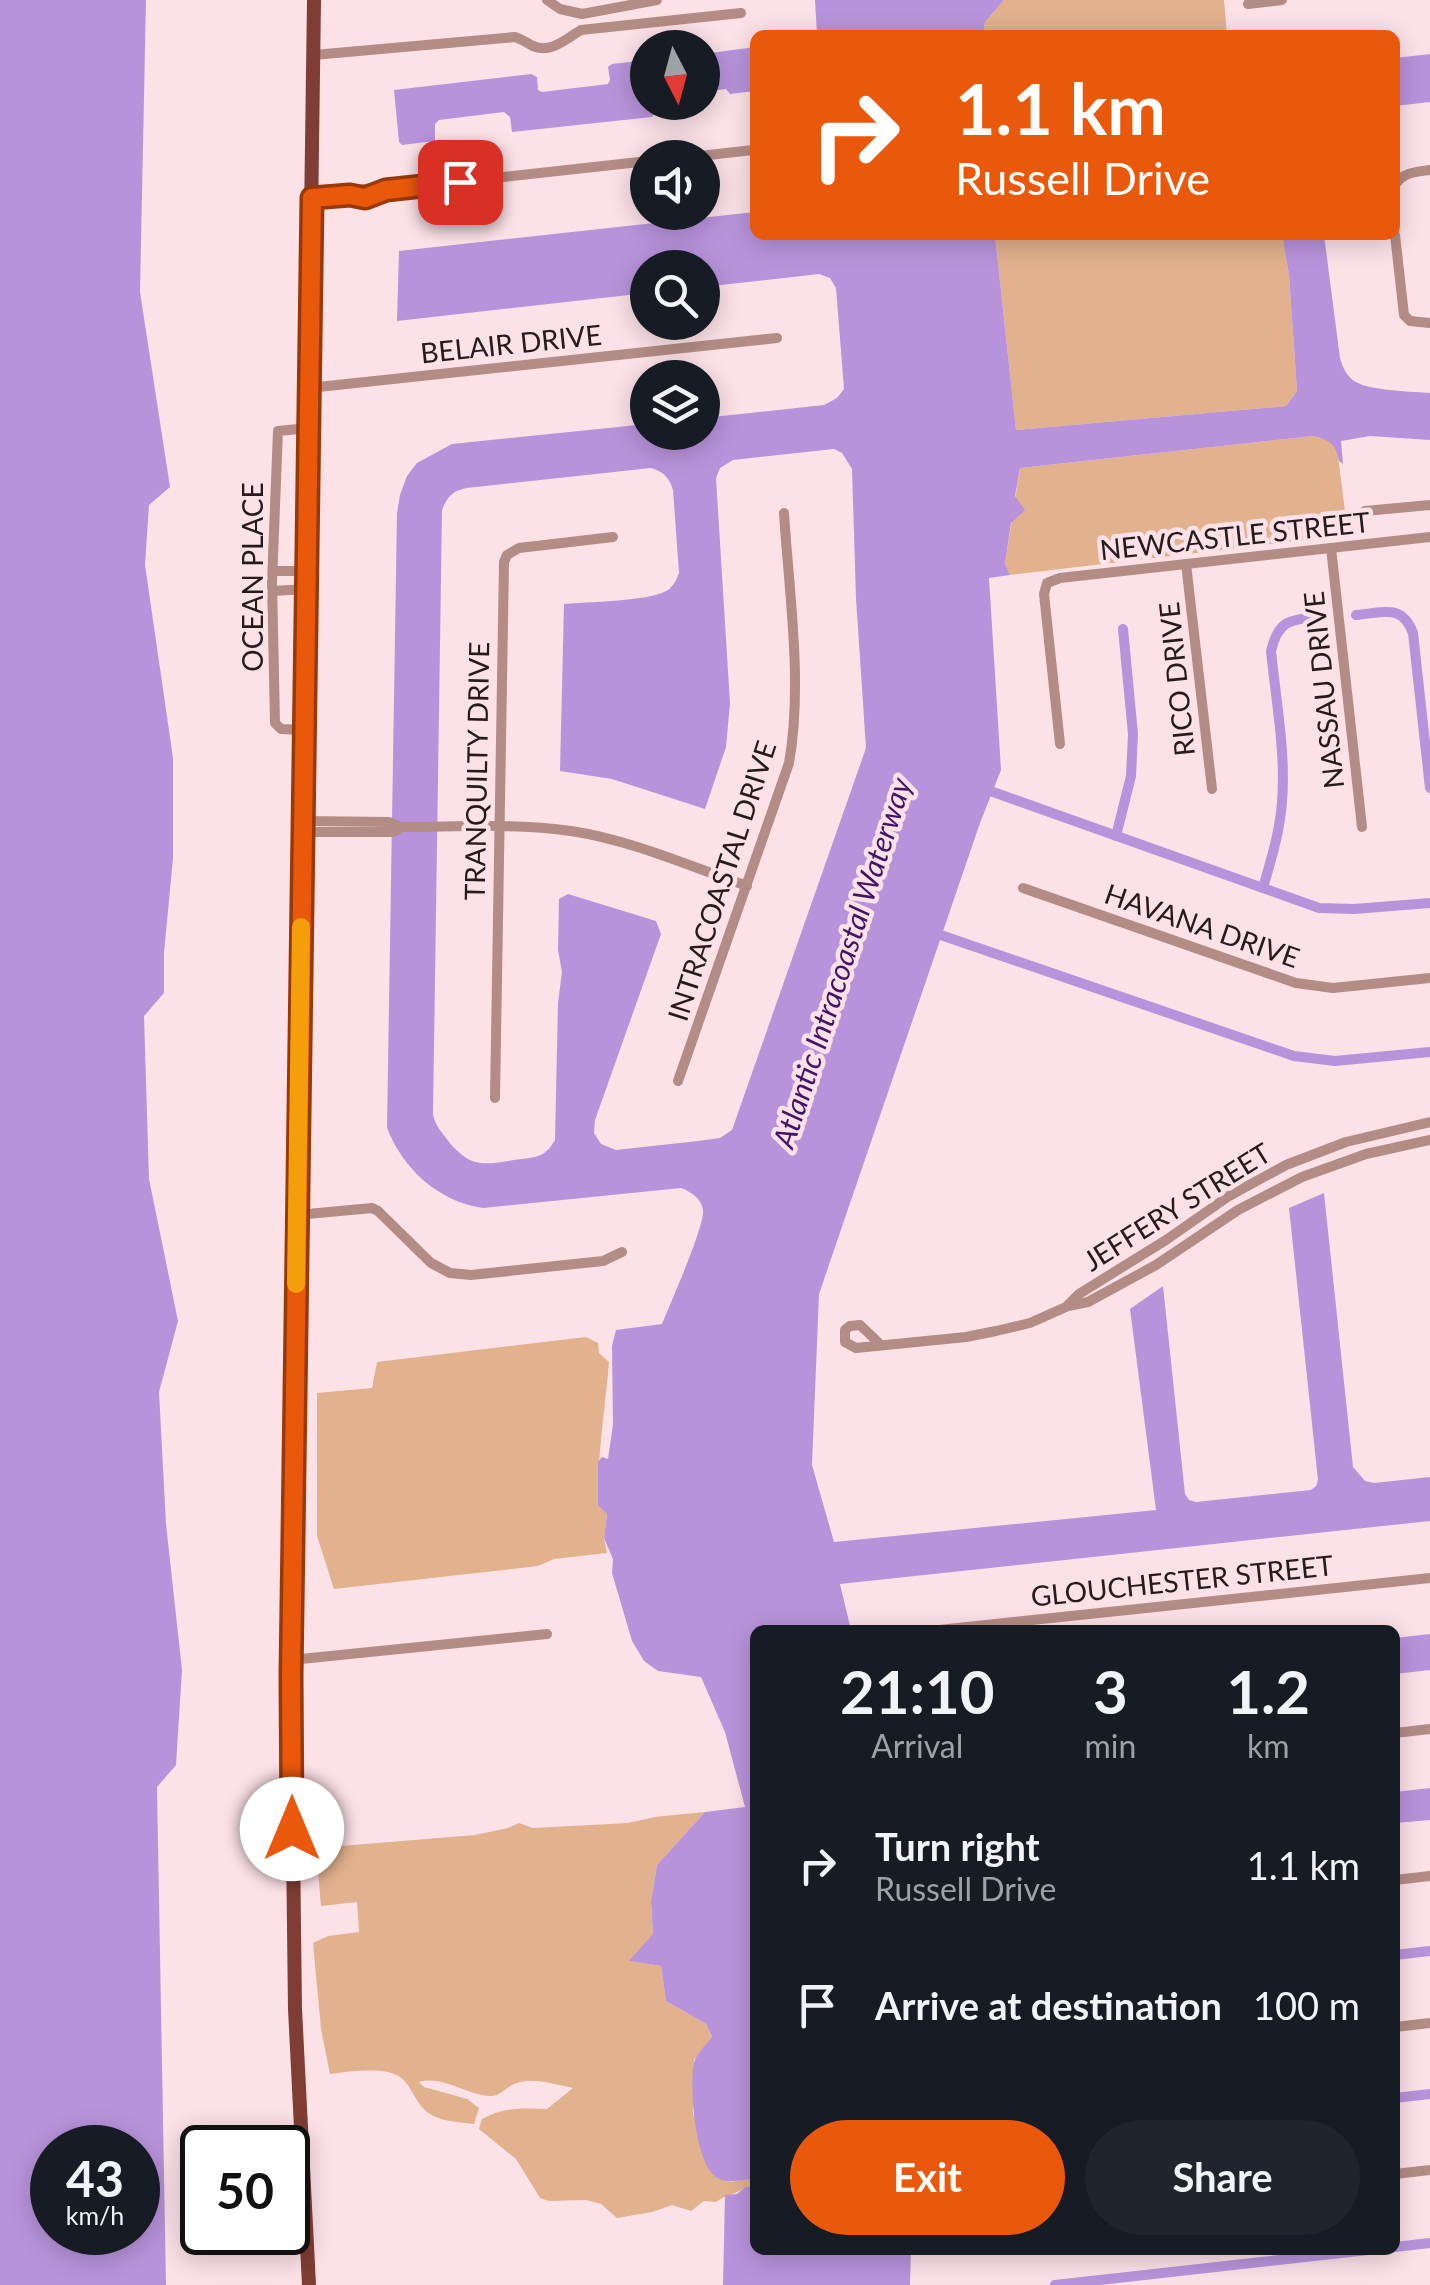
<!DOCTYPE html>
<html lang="en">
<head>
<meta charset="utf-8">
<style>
	body { margin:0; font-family:Lato,sans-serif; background:#20242c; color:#f1f3f6; height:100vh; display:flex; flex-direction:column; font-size:38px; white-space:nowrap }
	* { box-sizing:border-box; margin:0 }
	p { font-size:32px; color:#9ea1a6 }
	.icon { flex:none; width:55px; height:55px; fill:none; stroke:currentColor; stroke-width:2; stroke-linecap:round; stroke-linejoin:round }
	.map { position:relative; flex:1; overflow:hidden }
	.panel { position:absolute; left:750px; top:1625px; width:650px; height:630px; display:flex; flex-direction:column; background:#171b24; border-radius:15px; box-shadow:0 5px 25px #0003 }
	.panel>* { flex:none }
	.banner { position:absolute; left:750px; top:30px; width:650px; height:210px; border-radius:15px; box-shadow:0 5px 25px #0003; background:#ea580c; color:#fff; overflow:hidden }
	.needle { width:65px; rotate:174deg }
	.controls { position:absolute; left:630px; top:30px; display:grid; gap:20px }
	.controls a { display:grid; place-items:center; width:90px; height:90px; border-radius:50%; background:#171b24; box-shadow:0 5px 25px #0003; font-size:50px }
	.speed { position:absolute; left:30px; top:2125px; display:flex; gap:20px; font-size:50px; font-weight:700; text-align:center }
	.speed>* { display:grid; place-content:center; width:130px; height:130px; border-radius:50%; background:#171b24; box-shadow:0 5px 25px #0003; line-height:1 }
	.speed small { font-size:25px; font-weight:400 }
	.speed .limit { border:5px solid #111; border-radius:15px; background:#fff; color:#111 }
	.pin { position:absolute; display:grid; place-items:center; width:85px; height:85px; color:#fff; margin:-42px; border-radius:20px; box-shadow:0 5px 15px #0006 }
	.me { position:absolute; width:110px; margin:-55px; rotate:0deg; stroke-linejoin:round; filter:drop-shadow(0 0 8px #0008) }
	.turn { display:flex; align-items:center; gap:35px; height:210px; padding:0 40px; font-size:45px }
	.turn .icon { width:130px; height:130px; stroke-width:2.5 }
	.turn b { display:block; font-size:70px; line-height:85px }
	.eta { display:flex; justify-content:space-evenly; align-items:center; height:170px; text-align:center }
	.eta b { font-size:60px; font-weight:700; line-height:70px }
	.primary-button { display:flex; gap:20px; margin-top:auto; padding:20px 40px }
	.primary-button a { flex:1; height:115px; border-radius:60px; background:#ea580c; color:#fff; font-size:40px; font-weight:700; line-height:115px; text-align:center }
	.primary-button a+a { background:#20242c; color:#f1f3f6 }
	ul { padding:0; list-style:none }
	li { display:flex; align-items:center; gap:30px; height:140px; padding:0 40px }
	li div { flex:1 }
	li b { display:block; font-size:38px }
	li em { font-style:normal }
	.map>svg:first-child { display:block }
	.green { fill:#e2b18d }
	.water { fill:#b893db; fill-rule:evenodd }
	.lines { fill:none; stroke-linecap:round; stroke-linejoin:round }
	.canal { stroke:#b893db; stroke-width:10 }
	.minor { stroke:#b38c85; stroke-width:10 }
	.major { stroke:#7f3d33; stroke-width:14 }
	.route-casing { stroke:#983908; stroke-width:25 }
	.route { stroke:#ea580c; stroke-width:18 }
	.slow { stroke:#f59e0b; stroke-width:18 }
	.labels { text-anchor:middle; stroke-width:9; stroke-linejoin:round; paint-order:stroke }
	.street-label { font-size:28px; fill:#251a1d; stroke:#fce1e7 }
	.water-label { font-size:30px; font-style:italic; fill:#461369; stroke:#fce1e7 }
</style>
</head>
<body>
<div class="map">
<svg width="1430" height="2285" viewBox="0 0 1430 2285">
	<rect width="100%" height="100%" fill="#fce1e7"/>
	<g class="green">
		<path d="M1004,0H1224L1227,35H983L985,22Z"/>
		<path d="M995,235H1282L1289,275L1297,391L1286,406L1016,430Z"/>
		<path d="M1313,436L1329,440L1337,448L1348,535L1010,575L1005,564L1020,468Z"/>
		<path d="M586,1337L598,1343L599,1353L609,1362C605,1410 597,1457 598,1504L607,1514L604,1538L607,1553L554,1559L538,1566L334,1589L317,1536V1393L372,1388L377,1362Z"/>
		<path d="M705,1812L657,1865L651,1902L653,1935L630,1961L661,1966L666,2001L706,2024L712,2038L694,2060L693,2114L730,2182L753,2178L755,2187H745C736,2195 726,2194 716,2202L704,2201L691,2211L672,2205L652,2212L617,2218L601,2204L586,2200L549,2201L540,2198L516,2159L479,2129L482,2119C504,2107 523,2108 547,2109L573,2088C556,2085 534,2077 517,2083C506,2086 501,2097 489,2096C466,2094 442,2075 419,2082L424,2087L467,2099L479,2108L474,2124C452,2121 431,2122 418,2102C413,2094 408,2082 400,2077C384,2066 347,2072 330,2074L321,2029L313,1943L328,1936L359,1932L357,1902L321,1906L316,1848L475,1835L508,1828L519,1823L533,1828L628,1823L655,1817Z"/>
	</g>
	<g class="water">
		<path d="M0,0H146L140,292L170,487L149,505L145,565L173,758V858L164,953V993L144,1016L149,1179L178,1321L159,1392L166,1524L182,1670L176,1765L157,1787L166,2285H0ZM52,2148H138V2232H52Z"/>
		<path d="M815,0H1004L985,22L983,35H817Z"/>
		<path d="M755,47V91L730,94L726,89L703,92V54Z"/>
		<path d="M1430,54V102L1395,106V58Z"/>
		<path d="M647,60L648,102L654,103V114L652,117L512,132L510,117L504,112L439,120L435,124V141L402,145L399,142L394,90L531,74L537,77L538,90L542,92L608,84L610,80L608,67L612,64Z"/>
		<path d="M755,212V235H995L1016,430L1286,406L1297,391L1289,275L1282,235H1324L1340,358C1343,368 1347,378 1358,383C1371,390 1414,392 1430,393V440L1370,436L1341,441L1343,464L1339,461C1336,444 1330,440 1313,436L1020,468L1015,496L1025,510L1011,523L1005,564L1010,575L989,578L1001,770L980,823L819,1294L812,1465L834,1542L1156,1510L1130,1309L1163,1286L1185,1494L1189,1500L1196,1502L1311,1490L1316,1486L1318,1480L1289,1208L1324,1193L1353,1467L1365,1481L1374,1483L1430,1477V1521L840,1584L851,1630H755V2179C743,2179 727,2185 716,2177C695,2163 689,2087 694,2063C696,2054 706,2045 712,2037L706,2024L666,2001L661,1966L629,1961L653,1934L651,1902L657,1865L705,1812L745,1807L725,1732L701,1677L658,1671L644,1661L632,1641L612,1573L613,1559L604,1538L607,1514L598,1505V1462L602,1457L608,1459L613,1424L612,1346L616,1330L662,1324C670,1304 705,1226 703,1210C701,1198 691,1192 681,1188L483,1208C439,1202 403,1169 387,1128L397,513L400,495L407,476L417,463L452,444L647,424L648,432H702L703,418L824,405L837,398L844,389L836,288L830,278L819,274L703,287L702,268H648L647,293L397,321L399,251ZM834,449L842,453L852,469L856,598L866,748L732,1130L720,1138L698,1141L616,1150L601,1144L594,1133L595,1120L661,934L656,921L568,894L559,899L558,950L562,972L558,1003L555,1140C544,1159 535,1157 514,1160C483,1165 471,1168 449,1142C442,1132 435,1126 433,1114L442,510C448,496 452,491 467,488L651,468C664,472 669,477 673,490L679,573C676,581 672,589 664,592C647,601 585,602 564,604L560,771L612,779L705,809L726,747L730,703L716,478L720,468L733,460Z"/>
		<path d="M1430,1634V1670L1395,1674V1638Z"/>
		<path d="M1430,1788V1820L1395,1823V1792Z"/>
		<path d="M745,2187H755V2250H911L910,2285H723L725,2195L737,2194Z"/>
	</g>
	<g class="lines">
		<g class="canal">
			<path d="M1356,615C1382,613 1402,603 1413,633L1430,788"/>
			<path d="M982,788L1319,908L1354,909L1430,903"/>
			<path d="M1116,836L1131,776L1133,734L1123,629"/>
			<path d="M1263,888C1271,860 1280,831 1282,802C1286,753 1276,701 1271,651C1279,617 1293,620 1323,617"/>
			<path d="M929,931L1294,1056L1335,1061L1430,1052"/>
			<path d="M1395,1955L1430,1951"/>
			<path d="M1395,2098L1430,2094"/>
			<path d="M1395,2247L1430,2243"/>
			<path d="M1055,2285L1368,2250"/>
		</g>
		<g class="minor">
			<path d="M547,0L560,9L582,14L657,0"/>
			<path d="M1248,4L1282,0"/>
			<path d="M314,55L515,37C521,39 526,42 531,45C550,55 566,39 581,30L741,13"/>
			<path d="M682,158L753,150"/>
			<path d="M1395,185C1403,172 1416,172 1430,170"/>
			<path d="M350,195C358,187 375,188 386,190L648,161"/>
			<path d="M312,198C335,195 359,200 380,192"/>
			<path d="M1395,235L1404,315L1410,321L1430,323"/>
			<path d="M309,388L777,338"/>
			<path d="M1365,511L1430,505"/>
			<path d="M1331,548L1362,827"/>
			<path d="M1186,564L1212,789"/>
			<path d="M273,571H306"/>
			<path d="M273,591L306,589"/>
			<path d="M304,730L281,729L275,723L272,582L278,431L309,428"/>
			<path d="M1060,744L1044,594L1047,583L1060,578L1430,537"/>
			<path d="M303,821L389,822L401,827C457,827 515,823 571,831C631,840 689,866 747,886"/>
			<path d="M303,832H393L401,827"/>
			<path d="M1023,888L1296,983L1333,988L1430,978"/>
			<path d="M678,1081L789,763C803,684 789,593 784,513"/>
			<path d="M495,1098L504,562L507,555L519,548L613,537"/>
			<path d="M297,1215L372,1208L378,1211L431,1263L450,1273L471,1275L603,1261L622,1252"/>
			<path d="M1068,1305L1079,1294L1166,1240L1229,1196L1286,1165L1346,1142L1430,1122"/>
			<path d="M881,1345L860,1325L850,1326L845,1330V1342L856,1348L966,1337L996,1331L1030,1323L1068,1306L1088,1302L1156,1265L1238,1210L1302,1177L1366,1154L1430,1140"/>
			<path d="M939,1630L1430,1578"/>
			<path d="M291,1660L547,1634"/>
			<path d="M1395,1733L1430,1729"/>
			<path d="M1395,1880L1430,1876"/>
			<path d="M1395,2027L1430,2023"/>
			<path d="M1395,2174L1430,2170"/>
		</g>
		<path class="major" d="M309,2285L295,2009L291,1676L314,0"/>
	</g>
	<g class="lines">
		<g class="route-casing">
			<path id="route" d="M292,1829L291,1676L312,198L350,195L365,198L386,190L460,182"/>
		</g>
		<use href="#route" class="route"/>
		<path class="slow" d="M296,1284L301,927"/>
	</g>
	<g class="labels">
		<g class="street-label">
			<text transform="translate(511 344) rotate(-6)" y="10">BELAIR DRIVE</text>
			<text transform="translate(1235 536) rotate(-6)" y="10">NEWCASTLE STREET</text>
			<text transform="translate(253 577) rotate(-90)" y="10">OCEAN PLACE</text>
			<text transform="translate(1177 679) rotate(-96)" y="10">RICO DRIVE</text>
			<text transform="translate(1324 690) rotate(-96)" y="10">NASSAU DRIVE</text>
			<text transform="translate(477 771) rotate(-89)" y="10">TRANQUILTY DRIVE</text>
			<text transform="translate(722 881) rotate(-72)" y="10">INTRACOASTAL DRIVE</text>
			<text transform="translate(1202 926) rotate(19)" y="10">HAVANA DRIVE</text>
			<text transform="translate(1177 1207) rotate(-32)" y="10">JEFFERY STREET</text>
			<text transform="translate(1182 1581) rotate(-6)" y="10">GLOUCHESTER STREET</text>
		</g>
		<g class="water-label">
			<text transform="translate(843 963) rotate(-72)" y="10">Atlantic Intracoastal Waterway</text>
		</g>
	</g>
</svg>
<div class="controls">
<a><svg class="needle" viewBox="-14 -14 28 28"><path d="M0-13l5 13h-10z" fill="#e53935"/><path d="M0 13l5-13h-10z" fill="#9ea1a6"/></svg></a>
<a><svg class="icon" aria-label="sound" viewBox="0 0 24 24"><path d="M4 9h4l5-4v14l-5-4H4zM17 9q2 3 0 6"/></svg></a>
<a><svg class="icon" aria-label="search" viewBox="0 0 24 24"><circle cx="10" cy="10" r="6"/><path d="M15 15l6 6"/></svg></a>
<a><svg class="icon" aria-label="layers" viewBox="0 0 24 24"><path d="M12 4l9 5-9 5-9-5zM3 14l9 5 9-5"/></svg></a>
</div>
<div class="speed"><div>43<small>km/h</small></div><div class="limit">50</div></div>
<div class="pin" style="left:460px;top:182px;background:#d93025"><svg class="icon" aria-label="arrive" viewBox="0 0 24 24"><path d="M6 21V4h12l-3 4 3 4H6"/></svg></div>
<svg class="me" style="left:292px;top:1829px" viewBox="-20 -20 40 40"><circle r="19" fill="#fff"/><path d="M0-13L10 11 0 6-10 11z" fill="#ea580c"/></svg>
<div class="banner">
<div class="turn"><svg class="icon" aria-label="right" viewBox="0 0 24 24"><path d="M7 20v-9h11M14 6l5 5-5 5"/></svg><div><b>1.1 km</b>Russell Drive</div></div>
</div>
<section class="panel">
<div class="eta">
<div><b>21:10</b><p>Arrival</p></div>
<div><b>3</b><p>min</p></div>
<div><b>1.2</b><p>km</p></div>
</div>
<ul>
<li><svg class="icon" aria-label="right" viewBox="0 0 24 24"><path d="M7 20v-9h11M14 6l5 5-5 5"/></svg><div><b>Turn right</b><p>Russell Drive</p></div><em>1.1 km</em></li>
<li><svg class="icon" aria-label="arrive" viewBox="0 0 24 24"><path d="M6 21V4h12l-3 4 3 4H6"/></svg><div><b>Arrive at destination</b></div><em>100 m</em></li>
</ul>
<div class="primary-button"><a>Exit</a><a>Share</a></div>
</section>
</div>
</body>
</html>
